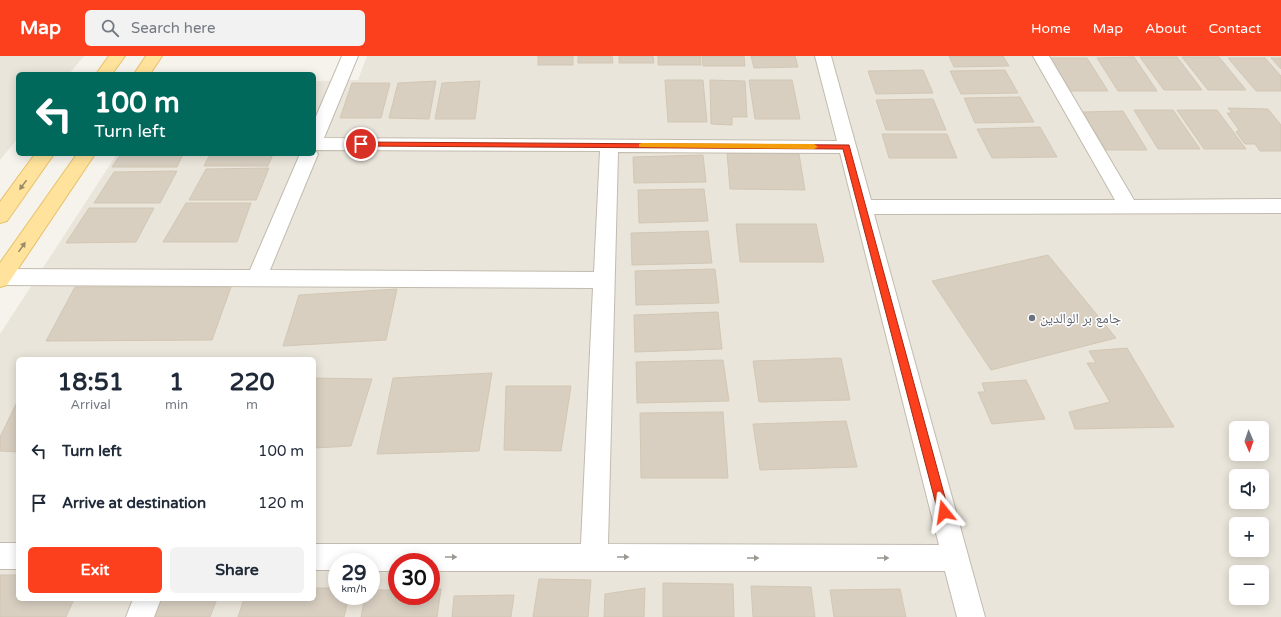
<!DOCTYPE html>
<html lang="en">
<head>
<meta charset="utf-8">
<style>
	body { margin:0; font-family:"Varela Round","Noto Naskh Arabic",sans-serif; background:#f2f2f3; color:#1f2937; height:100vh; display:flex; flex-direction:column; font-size:15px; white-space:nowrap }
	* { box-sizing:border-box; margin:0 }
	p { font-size:13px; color:#747a83 }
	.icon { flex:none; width:22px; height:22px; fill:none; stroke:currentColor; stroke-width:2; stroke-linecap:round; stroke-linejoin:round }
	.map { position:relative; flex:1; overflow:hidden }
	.sheet { position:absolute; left:16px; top:301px; width:300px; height:244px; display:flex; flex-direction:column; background:#fff; border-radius:6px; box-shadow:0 2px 10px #0003 }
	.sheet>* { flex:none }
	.top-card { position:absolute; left:16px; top:16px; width:300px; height:84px; border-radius:6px; box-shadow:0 2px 10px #0003; background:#00695c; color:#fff; overflow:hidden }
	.needle { width:26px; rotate:178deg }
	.buttons { position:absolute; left:1229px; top:365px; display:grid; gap:8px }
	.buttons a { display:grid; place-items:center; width:40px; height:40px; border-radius:6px; background:#fff; box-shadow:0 2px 10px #0003; font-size:20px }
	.speed { position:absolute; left:328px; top:497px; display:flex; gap:8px; font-size:20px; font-weight:700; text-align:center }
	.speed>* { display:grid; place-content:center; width:52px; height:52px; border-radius:50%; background:#fff; box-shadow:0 2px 10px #0003; line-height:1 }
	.speed small { font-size:10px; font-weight:400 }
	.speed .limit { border:6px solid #d22; background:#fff; color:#111 }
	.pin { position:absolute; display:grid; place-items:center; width:34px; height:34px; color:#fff; margin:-17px; border:2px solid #fff; border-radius:50%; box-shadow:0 1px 4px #0007 }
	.me { position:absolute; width:44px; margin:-22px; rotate:345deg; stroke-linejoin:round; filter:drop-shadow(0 0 3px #0008) }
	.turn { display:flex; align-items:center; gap:14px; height:84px; padding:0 12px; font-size:18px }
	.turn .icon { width:52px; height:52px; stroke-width:2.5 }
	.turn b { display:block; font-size:28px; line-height:34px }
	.eta { display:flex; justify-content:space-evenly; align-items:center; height:68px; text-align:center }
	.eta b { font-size:24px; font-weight:700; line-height:28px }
	.button { display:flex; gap:8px; margin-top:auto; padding:8px 12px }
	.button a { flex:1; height:46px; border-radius:6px; background:#fc3f1d; color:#fff; font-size:16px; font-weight:700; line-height:46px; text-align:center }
	.button a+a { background:#f2f2f3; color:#1f2937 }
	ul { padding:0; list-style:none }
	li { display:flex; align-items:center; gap:12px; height:52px; padding:0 12px }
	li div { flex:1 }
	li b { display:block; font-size:15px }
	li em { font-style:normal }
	header { display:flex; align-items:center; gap:24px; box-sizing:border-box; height:56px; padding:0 20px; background:#fc3f1d; color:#fff }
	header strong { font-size:19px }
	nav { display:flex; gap:22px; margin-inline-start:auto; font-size:14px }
	.search { width:280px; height:36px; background:#f2f2f3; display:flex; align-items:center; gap:10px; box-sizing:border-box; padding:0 14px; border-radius:6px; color:#747a83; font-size:15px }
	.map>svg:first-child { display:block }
	.residential { fill:#eae5da; fill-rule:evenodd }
	.building { fill:#d8cfc1; stroke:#d3c7b4 }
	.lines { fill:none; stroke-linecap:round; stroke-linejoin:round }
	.minor-casing { stroke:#c2bbae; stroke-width:2 }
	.major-casing { stroke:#e6c16a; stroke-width:2 }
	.minor { fill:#fff; fill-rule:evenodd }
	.major { fill:#ffe39c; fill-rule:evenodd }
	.oneway { fill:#9c8c66 }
	.oneway2 { fill:#9c9892 }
	.route { fill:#fc3f1d; stroke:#a42913 }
	.slow { fill:#f59e0b }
	.worship-dot { fill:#6b7280; stroke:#fff; stroke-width:1.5 }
	.labels { text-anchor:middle; stroke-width:3; stroke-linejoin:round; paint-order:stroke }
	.worship-label { font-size:14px; fill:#5b616d; stroke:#fff; text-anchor:start }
</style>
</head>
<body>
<header>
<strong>Map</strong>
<div class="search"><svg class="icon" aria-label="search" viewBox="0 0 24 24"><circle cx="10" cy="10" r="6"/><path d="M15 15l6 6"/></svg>Search here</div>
<nav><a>Home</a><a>Map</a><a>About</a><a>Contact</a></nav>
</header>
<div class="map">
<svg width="1281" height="561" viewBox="0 0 1281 561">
	<rect width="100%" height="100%" fill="#f6f3ec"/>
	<g class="residential">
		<path d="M0,0H84L69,18H18V82L0,104Z"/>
		<path d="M367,0H1281V561H0V278L117,98H314V25L358,24ZM18,303H314V543H18ZM1236,372H1262V398H1236ZM1236,420H1262V446H1236ZM1236,468H1262V494H1236ZM337,506H371V540H337ZM397,506H431V540H397ZM1236,516H1262V542H1236Z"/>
	</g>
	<g class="building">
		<rect x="538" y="0" width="35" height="9"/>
		<path d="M578,0H612L613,7H578Z"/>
		<path d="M619,0H653L654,7H619Z"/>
		<path d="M658,0H700L701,9H658Z"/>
		<path d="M702,0H744L745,10H703Z"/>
		<path d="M751,0H795L798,11L754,12Z"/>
		<path d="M949,0H1003L1009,10L954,11Z"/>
		<path d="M1134,1L1157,35H1118L1097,2Z"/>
		<path d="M1140,1H1177L1202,34H1164Z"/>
		<path d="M1182,1H1219L1246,34H1208Z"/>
		<path d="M1050,2H1087L1108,35H1070Z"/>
		<path d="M1228,2H1265L1281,20V35H1256Z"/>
		<path d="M1271,2H1281V13Z"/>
		<path d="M923,14L933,37L876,38L868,15Z"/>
		<path d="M1005,14L1018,37L961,38L950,15Z"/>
		<path d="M665,24H703L707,66H668Z"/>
		<path d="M710,24L745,25L747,61H732V69L711,68Z"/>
		<path d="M749,24H792L800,63H755Z"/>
		<path d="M436,25L429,63L389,62L398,27Z"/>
		<path d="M480,25L475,63H435L442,27Z"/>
		<path d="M352,27H390L381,62H340Z"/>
		<path d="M1020,41L1034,66L975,67L964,42Z"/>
		<path d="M933,43L946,74H886L876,44Z"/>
		<path d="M1228,52L1268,53L1281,69V95H1260L1255,88H1245L1236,76L1239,74L1227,57H1232Z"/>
		<path d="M1134,54H1173L1200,93H1158Z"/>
		<path d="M1177,54H1217L1246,93H1204Z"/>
		<path d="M1123,55L1147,94H1106L1083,56Z"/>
		<path d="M1040,71L1057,101L992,102L977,73Z"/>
		<path d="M882,78H947L957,102H889Z"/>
		<path d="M727,97L799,98L805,134L730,133Z"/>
		<path d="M121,98H183L177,111H112Z"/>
		<path d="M210,98H273L268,110H204Z"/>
		<path d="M703,99L706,126L634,127L633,101Z"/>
		<path d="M269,112L256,144H189L206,113Z"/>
		<path d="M177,115L160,147H94L114,116Z"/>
		<path d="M704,133L708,165L639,167L638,134Z"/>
		<path d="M186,147H251L237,186H163Z"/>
		<path d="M89,152H154L136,186L66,187Z"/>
		<path d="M736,168H816L824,206H740Z"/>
		<path d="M708,175L712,207L632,209L631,177Z"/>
		<path d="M1048,199L1116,282L991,314L932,225Z"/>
		<path d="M715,213L719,247L636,249L635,215Z"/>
		<path d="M75,231H231L212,284L46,285Z"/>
		<path d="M397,233L386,284L283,290L299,239Z"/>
		<path d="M718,256L722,293L635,296L634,259Z"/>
		<path d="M1127,292L1174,371L1075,373L1069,356L1110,346L1087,307H1096L1089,295Z"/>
		<path d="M841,302L850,344L759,346L753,305Z"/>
		<path d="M723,304L729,345L637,347L636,306Z"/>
		<path d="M492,317L479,395L377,398L393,322Z"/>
		<path d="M314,322L372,323L351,390L314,392Z"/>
		<path d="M1026,324L1045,363L992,368L978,336H985L982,327Z"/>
		<path d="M506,330H571L561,395L504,394Z"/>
		<path d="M18,344V396L0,395V381Z"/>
		<path d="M723,356L728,422H641L640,357Z"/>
		<path d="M846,365L857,411L760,414L753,368Z"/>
		<path d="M0,519H18V543H74L66,561H0Z"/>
		<path d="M539,523L591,524L588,561H533Z"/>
		<path d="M663,527L733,528L734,561H663Z"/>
		<path d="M751,530L811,531L815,561H753Z"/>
		<path d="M314,532H337V540H349L344,561H238L244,543H314Z"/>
		<path d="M645,532L644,561H604L605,538Z"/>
		<path d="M431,533H441L437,561H361L365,540H371V534H397V540H431Z"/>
		<path d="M900,533L906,561H834L830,534Z"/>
		<path d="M514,539L511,561H452L454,540Z"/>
		<path d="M143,543H217L210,561H136Z"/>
	</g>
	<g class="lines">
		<g class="minor-casing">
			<g id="minor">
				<path d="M342,0H358L324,82L837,85L815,0H831L871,144H1115L1033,0H1049L1134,144L1281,143V157L874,158L985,561H957L945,515H431V506H397V515H371V506H337V514H314V488H581L593,232L1,229L0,213L250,214L300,98H314V65ZM315,94L600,95L594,216L270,214L318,98ZM618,96L840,97L939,489L608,488Z"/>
				<rect x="0" y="487" width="18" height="26"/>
				<path d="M133,543H161L154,561H126Z"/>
			</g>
		</g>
		<g class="major-casing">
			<g id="major">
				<path d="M109,0H125L112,18H96Z"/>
				<path d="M146,0H162L150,18H134Z"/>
				<path d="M35,98H54L7,165L0,167V146Z"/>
				<path d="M77,98H95L7,229L0,231V207Z"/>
			</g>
		</g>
		<use href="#minor" class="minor"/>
		<use href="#major" class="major"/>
	</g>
	<defs><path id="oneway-solid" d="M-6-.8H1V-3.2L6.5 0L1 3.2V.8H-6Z"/></defs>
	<g class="oneway">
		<use href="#oneway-solid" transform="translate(23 129) rotate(126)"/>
		<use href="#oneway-solid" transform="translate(22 191) rotate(-55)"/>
	</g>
	<g class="oneway2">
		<use href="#oneway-solid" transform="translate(451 501)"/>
		<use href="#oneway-solid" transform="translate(623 501)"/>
		<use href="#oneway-solid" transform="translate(753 502)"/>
		<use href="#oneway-solid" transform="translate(883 502)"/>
	</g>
	<path class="route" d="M358,86L849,89L949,456L948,460L944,461L940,460L938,456L843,93L361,90L357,88Z"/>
	<path class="slow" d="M642,87L814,88L818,91L814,93L639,91V88Z"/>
	<circle class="worship-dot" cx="1032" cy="262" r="4"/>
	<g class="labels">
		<g class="worship-label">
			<text x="1040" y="267">جامع بر الوالدين</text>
		</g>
	</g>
</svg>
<div class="buttons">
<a><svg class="needle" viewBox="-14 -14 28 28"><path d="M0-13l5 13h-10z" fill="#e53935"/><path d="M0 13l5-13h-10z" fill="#747a83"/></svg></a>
<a><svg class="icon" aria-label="sound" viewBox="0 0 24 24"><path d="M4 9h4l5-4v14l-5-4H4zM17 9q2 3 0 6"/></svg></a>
<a>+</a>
<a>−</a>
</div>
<div class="speed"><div>29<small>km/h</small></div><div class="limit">30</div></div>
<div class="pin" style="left:361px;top:88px;background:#d93025"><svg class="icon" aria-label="arrive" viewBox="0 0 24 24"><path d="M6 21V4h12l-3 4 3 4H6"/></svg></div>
<svg class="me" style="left:944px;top:456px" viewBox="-20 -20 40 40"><path d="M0-17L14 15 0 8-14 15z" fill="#fc3f1d" stroke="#fff" stroke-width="4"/></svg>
<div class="top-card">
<div class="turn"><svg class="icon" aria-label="left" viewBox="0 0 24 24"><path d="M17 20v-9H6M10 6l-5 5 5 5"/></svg><div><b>100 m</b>Turn left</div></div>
</div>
<section class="sheet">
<div class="eta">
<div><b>18:51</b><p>Arrival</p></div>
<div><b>1</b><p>min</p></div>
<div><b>220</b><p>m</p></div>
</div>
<ul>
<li><svg class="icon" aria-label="left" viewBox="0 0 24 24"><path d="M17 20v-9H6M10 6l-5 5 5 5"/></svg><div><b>Turn left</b></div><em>100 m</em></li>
<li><svg class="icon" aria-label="arrive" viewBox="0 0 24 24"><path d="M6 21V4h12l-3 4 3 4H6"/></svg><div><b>Arrive at destination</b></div><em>120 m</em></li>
</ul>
<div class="button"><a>Exit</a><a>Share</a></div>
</section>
</div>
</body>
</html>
